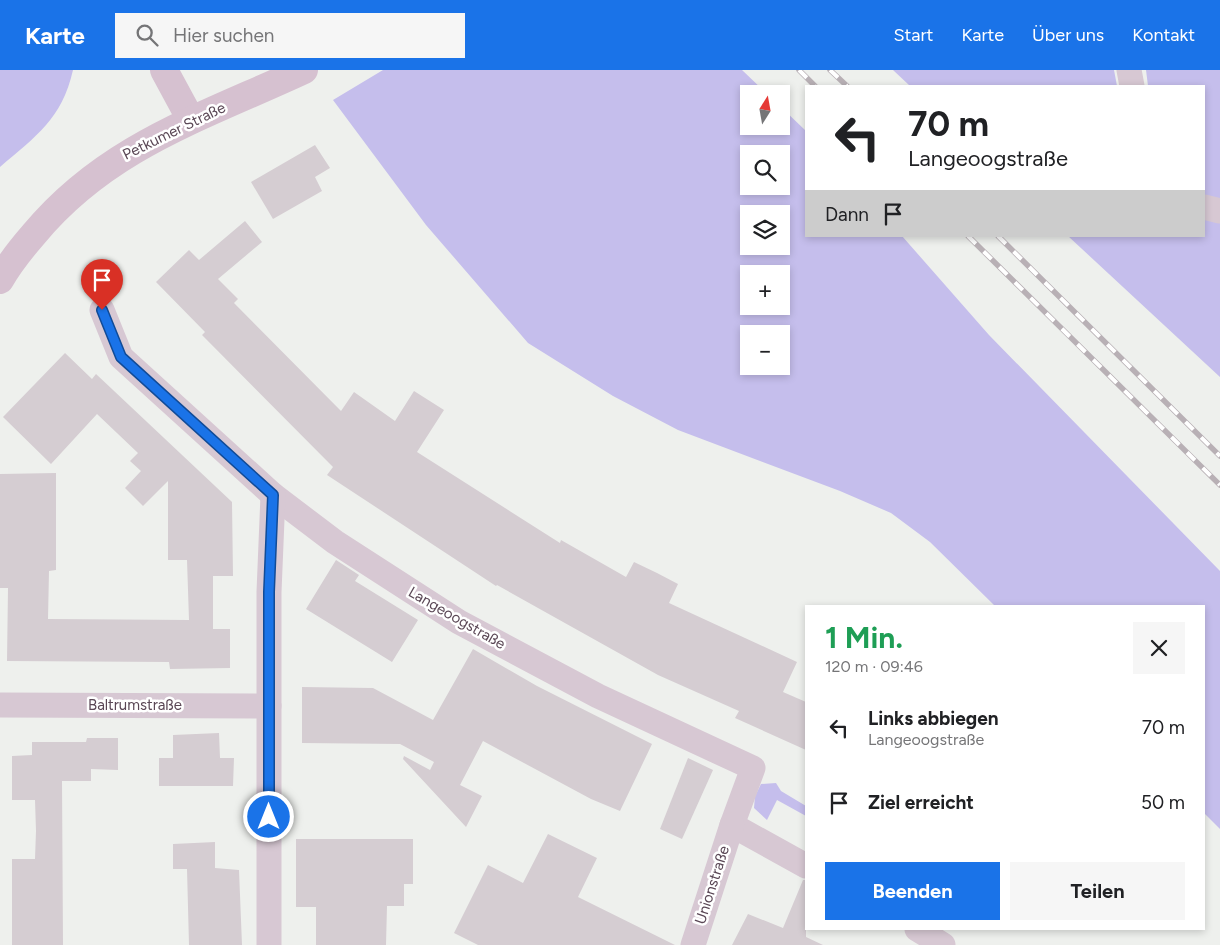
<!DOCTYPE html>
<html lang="de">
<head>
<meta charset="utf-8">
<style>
	body { margin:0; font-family:Figtree,sans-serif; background:#f6f6f6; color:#202124; height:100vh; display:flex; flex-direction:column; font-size:19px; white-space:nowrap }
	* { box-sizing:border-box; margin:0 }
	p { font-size:16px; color:#757577 }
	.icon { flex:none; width:28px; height:28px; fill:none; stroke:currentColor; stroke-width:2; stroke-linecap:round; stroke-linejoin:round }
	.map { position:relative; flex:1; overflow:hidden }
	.sheet { position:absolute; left:805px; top:535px; width:400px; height:325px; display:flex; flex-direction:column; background:#fff; border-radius:0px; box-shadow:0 2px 8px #0003 }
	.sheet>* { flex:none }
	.top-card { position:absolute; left:805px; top:15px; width:400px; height:152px; border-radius:0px; box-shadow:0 2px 8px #0003; background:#fff; color:#202124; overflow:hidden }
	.needle { width:32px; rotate:11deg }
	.buttons { position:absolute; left:740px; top:15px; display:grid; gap:10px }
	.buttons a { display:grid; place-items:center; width:50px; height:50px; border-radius:0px; background:#fff; box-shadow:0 2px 8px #0003; font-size:25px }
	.pin { position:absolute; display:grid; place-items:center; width:42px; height:42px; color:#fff; margin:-51px -21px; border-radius:50% 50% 50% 0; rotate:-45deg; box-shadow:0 0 5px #0007 }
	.pin .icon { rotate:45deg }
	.me { position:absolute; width:55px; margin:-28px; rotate:0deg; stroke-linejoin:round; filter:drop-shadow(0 0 4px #0008) }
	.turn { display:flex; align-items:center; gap:18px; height:105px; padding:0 20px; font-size:22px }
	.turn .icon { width:65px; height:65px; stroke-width:2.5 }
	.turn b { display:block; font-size:35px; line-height:42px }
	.then { display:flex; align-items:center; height:48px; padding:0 20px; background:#0003; gap:10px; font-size:19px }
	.round { display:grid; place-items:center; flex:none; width:52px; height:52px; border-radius:0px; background:#f6f6f6 }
	.headline { display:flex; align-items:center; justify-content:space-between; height:85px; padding:0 20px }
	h1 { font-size:30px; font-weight:700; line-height:38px; color:#1e9e55 }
	.action { display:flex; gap:10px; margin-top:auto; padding:10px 20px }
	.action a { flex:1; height:58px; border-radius:0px; background:#1a73e8; color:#fff; font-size:20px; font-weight:700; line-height:58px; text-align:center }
	.action a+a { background:#f6f6f6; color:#202124 }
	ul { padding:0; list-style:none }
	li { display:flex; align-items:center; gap:15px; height:75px; padding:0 20px }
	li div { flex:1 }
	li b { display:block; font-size:19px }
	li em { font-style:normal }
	header { display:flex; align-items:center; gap:30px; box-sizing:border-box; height:70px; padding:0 25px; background:#1a73e8; color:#fff }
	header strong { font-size:24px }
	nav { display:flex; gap:28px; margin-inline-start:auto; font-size:18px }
	.search { width:350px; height:45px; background:#f6f6f6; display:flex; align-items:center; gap:12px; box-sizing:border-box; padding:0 18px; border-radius:0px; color:#757577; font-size:19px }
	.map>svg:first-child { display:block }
	.green { fill:#c5beec; fill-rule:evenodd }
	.building { fill:#d5cdd2 }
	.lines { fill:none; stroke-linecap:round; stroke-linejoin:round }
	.street { stroke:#d7c8d3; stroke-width:25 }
	.secondary { stroke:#d6c1d0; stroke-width:28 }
	.rail-casing { stroke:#b8b0b5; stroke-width:5.5 }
	.rail { stroke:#fff; stroke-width:4; stroke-dasharray:11; stroke-linecap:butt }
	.route-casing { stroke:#114b97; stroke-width:12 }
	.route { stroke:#1a73e8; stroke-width:9 }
	.labels { text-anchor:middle; stroke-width:5; stroke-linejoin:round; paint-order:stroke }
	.street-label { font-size:15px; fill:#5a4755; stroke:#fff }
</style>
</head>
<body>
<header>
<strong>Karte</strong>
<div class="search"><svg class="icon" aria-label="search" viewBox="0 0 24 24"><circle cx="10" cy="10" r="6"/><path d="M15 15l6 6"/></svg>Hier suchen</div>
<nav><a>Start</a><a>Karte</a><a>Über uns</a><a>Kontakt</a></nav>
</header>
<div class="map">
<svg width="1220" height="875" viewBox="0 0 1220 875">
	<rect width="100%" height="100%" fill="#eef0ed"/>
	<g class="green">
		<path d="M0,0H73C62,49 36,66 0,97Z"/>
		<path d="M383,0H742L767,24H749V56H781V37L806,61V166H902L989,265L1220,501V759L1204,743V536H995L930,472L891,443L840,421L678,360L613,326L528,273L426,155L333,30ZM749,84H781V116H749ZM749,144H781V176H749ZM749,204H781V236H749ZM749,264H781V296H749Z"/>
		<path d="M893,0H1114L1117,16H910Z"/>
		<path d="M1146,0H1220V307L1068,166H1204V16H1148Z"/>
		<path d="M776,713L781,721L806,736V746L777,730L767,750L754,738L755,726L761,714Z"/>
	</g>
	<g class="building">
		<path d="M315,75L330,98L315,107L322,121L273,149L251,112Z"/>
		<path d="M245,151L262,172L218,209L238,229L234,233L341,341L354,322L395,351L414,321L444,340L417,382L560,473L561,470L626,507L634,492L657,503L678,514L669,533L797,592L783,622L806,632V680L735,648L739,641L658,605L497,515L496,516L327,405L333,397L202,265L205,262L156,212L189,180L199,190Z"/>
		<path d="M65,283L92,309L96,304L232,432L233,506H213V559H230V598L170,599L169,592L7,591L8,518H0V404L56,403V500L49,501L48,549L189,550L187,490H168V411L143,436L125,418L141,401L130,391L138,383L97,344L51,394L3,347Z"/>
		<path d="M336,490L359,505L355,511L418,550L392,592L306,539Z"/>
		<path d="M473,579L537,616L652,674L620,741L591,729L483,671L460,715L482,726L466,757L403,689L404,686L430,700L434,692L400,674L302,673V617L373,618L433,650Z"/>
		<path d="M219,663L220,688H234L233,716H159V688H173V665Z"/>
		<path d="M87,668H118V700L91,699V711H62L63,875H12V789H35L36,761L35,730H12V686L32,685V672H86Z"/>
		<path d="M688,688L713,700L682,769L660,759Z"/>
		<path d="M548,764L597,788L578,827L675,875H478L454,863L488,795L523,813Z"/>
		<path d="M296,769H413V814H404V836H387L386,875H316V837H296Z"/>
		<path d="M215,772V798L239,800L242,875H189L187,799H173V774Z"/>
		<path d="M803,810H806V867L823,875H732L748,844L783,858Z"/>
	</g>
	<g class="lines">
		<g class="street">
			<path d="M1129,0L1132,16"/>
			<path d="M1204,137L1220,141"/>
			<path d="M102,240L121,287L273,425L335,472L459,552L598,626L753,698L732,755L806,796"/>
			<path d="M0,635L269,636"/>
			<path d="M917,859L943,875"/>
			<path d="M269,875V522L273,425"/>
			<path d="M693,875L732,755"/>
		</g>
		<g class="secondary">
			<path d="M164,0L191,50"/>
			<path d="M0,210C9,194 21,179 34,164C107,76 203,47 304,0"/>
		</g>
		<g class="rail-casing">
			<g id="rail">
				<path d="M799,0L815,16"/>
				<path d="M830,0L847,16"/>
				<path d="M968,166L1220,415"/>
				<path d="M998,166L1220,386"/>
			</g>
		</g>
		<use href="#rail" class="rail"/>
	</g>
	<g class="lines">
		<g class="route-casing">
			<path id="route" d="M102,240L121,287L273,425L269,522V747"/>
		</g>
		<use href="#route" class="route"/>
	</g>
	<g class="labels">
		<g class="street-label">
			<text transform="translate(174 61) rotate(-26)" y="5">Petkumer Straße</text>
			<text transform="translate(457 548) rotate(30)" y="5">Langeoogstraße</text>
			<text x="135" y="640">Baltrumstraße</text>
			<text transform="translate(712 815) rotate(-72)" y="5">Unionstraße</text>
		</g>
	</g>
</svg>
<div class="buttons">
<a><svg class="needle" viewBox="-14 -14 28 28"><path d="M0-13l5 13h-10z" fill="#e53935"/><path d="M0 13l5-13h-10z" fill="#757577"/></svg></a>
<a><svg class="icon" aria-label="search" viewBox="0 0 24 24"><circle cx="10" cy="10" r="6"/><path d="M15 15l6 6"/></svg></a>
<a><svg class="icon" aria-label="layers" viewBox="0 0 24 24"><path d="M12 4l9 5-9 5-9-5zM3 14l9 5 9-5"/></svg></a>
<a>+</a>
<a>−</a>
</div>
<div class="pin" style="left:102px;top:240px;background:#d93025"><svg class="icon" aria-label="arrive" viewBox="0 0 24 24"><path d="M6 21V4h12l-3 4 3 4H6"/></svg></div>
<svg class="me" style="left:269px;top:747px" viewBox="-20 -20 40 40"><circle r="17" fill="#1a73e8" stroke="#fff" stroke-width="3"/><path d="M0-11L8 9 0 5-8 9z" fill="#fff"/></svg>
<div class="top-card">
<div class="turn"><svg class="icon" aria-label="left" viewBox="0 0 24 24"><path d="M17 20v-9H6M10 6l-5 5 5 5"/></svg><div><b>70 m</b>Langeoogstraße</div></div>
<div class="then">Dann<svg class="icon" aria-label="arrive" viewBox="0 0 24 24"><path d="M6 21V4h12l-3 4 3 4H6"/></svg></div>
</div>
<section class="sheet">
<div class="headline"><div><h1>1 Min.</h1><p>120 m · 09:46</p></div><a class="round"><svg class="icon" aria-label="close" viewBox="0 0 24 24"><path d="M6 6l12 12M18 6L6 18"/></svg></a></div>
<ul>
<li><svg class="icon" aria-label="left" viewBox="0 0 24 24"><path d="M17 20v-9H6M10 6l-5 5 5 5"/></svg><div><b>Links abbiegen</b><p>Langeoogstraße</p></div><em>70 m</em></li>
<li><svg class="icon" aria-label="arrive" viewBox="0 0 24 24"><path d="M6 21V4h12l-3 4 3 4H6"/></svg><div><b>Ziel erreicht</b></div><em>50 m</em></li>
</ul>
<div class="action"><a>Beenden</a><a>Teilen</a></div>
</section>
</div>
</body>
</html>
